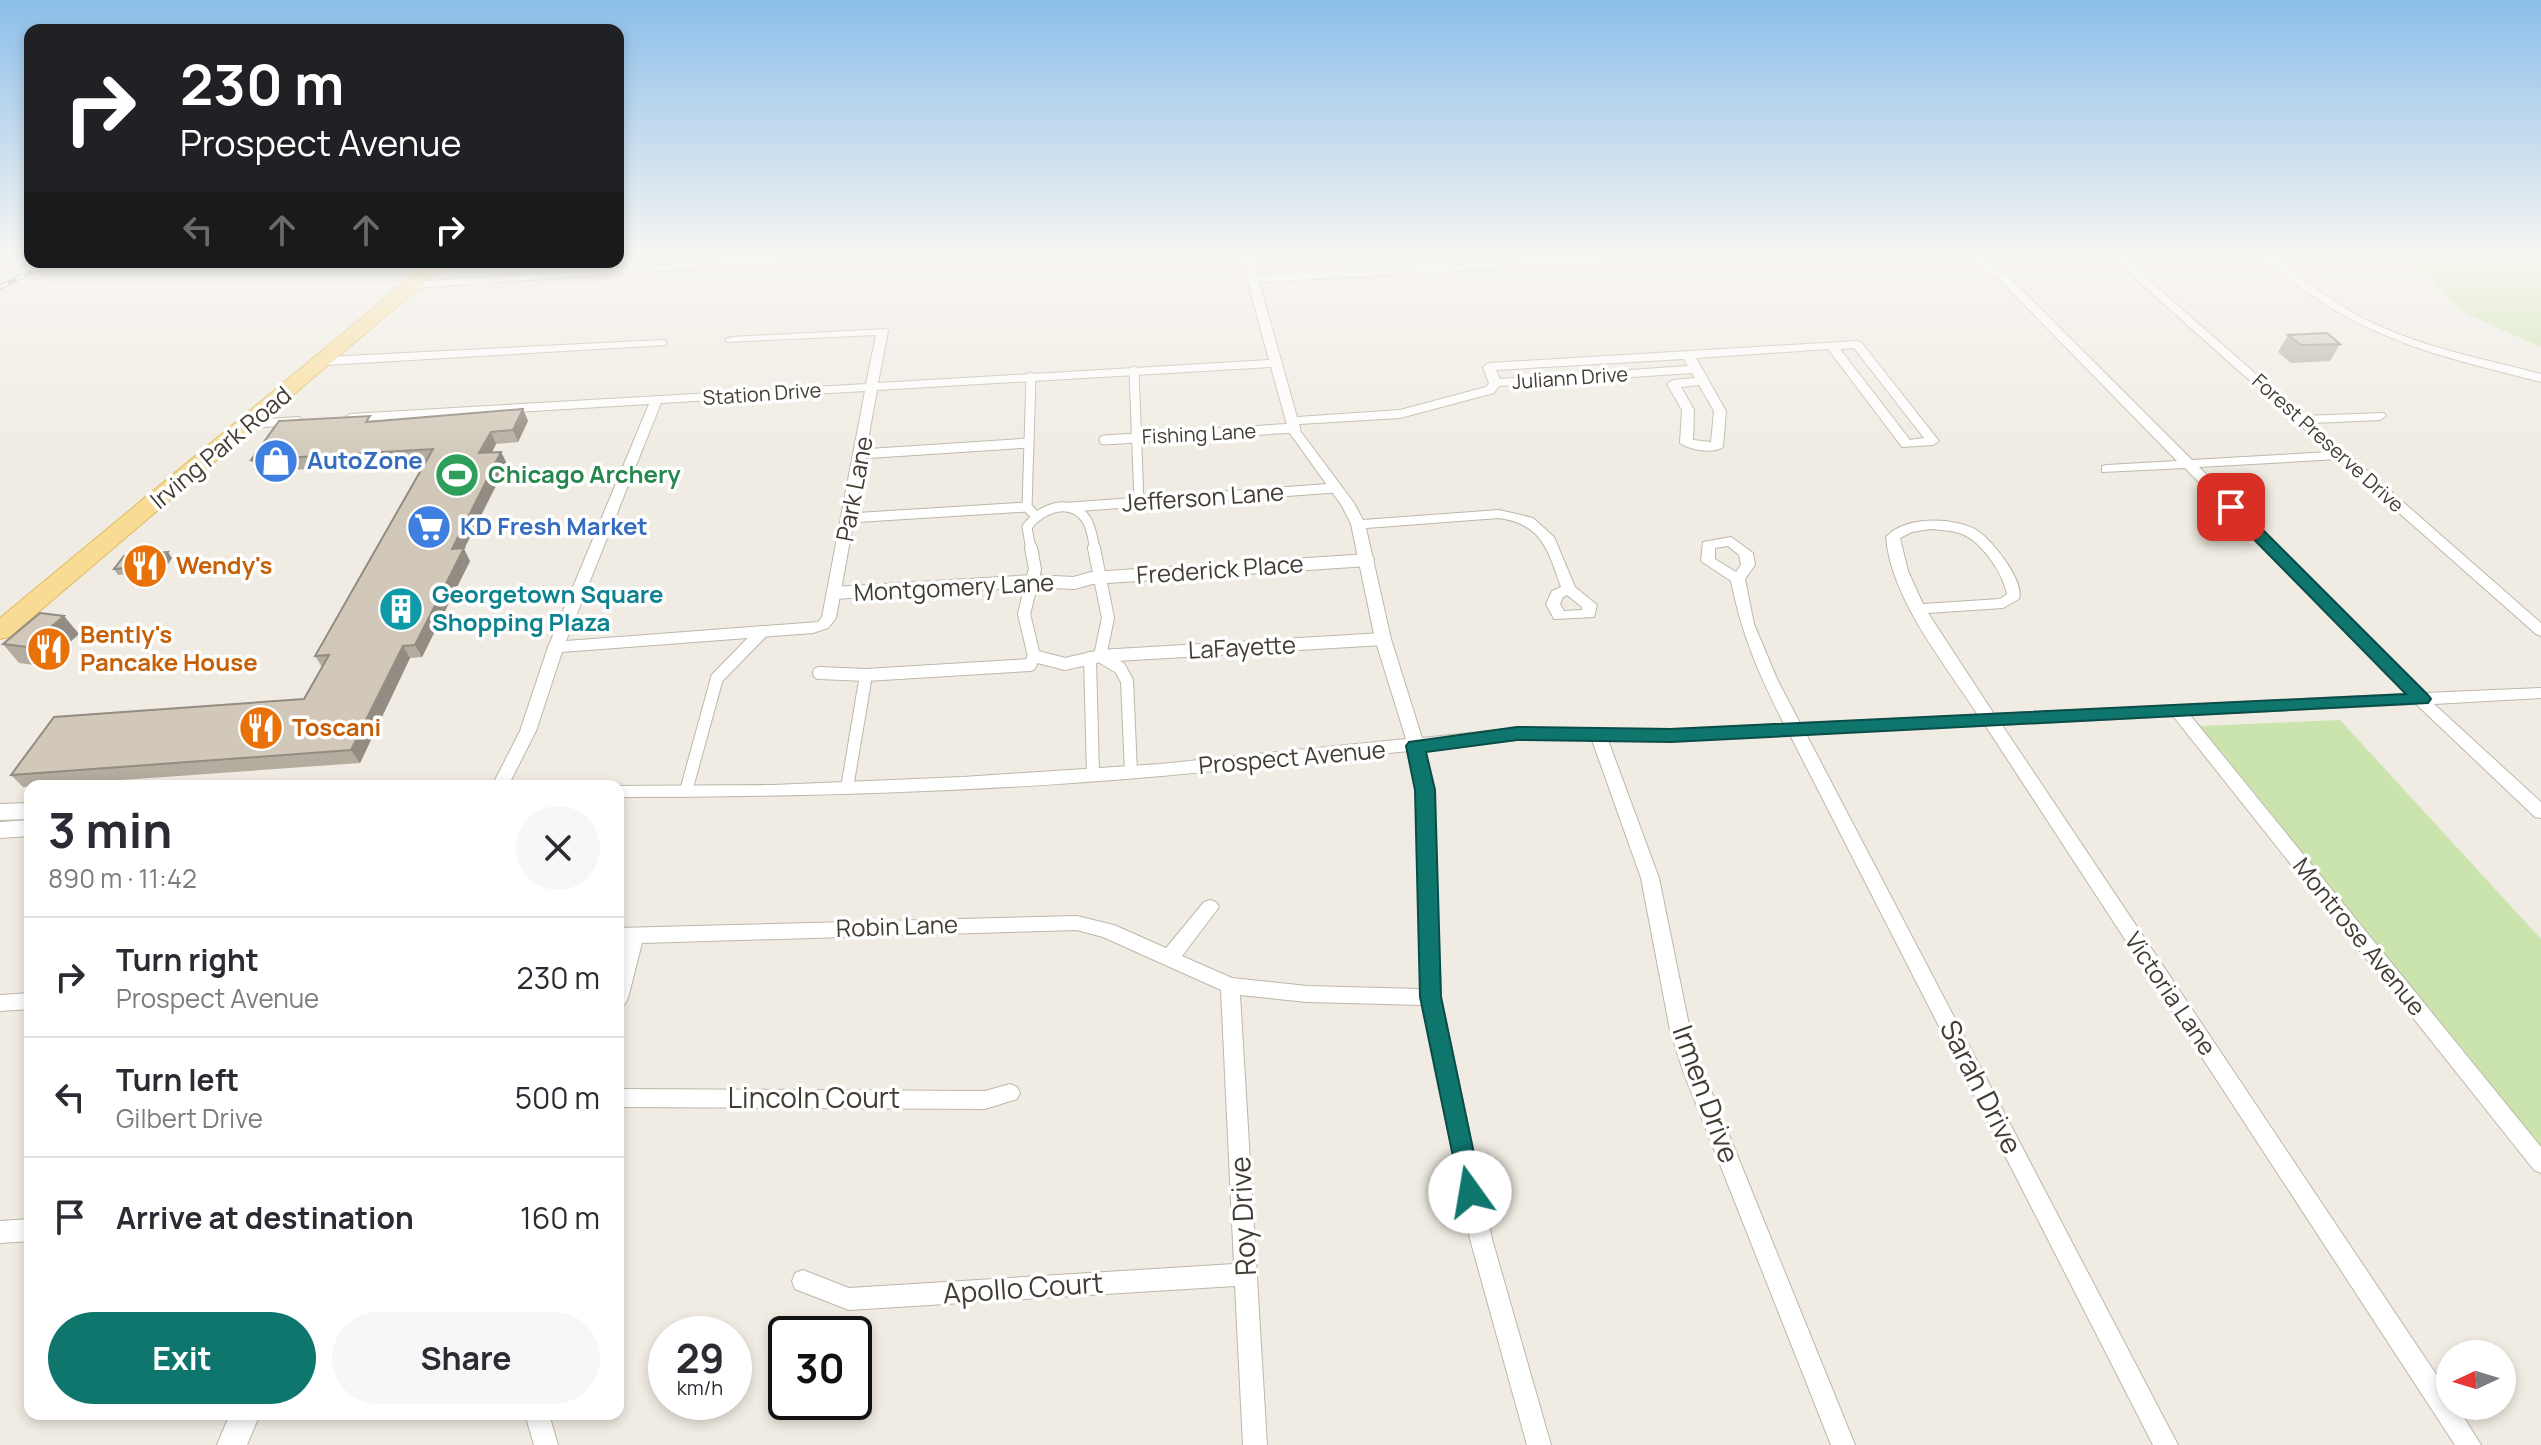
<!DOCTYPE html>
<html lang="en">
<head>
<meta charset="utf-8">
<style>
	body { margin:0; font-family:Manrope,sans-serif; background:#f7f7f7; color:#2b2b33; height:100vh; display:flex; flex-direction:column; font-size:30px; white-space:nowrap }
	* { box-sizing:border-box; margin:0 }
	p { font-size:26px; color:#7c7c81 }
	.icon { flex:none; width:44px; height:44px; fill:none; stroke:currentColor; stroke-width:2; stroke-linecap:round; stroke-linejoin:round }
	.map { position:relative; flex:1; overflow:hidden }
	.sheet { position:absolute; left:24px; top:780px; width:600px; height:640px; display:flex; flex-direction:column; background:#fff; border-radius:16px; box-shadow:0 4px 12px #0003 }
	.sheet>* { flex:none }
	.guide { position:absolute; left:24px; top:24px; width:600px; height:244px; border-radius:16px; box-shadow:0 4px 12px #0003; background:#202124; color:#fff; overflow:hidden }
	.needle { width:52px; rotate:266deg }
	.tools { position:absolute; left:2436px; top:1340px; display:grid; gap:16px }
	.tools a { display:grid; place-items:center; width:80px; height:80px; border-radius:50%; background:#fff; box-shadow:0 4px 12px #0003; font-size:40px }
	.speed { position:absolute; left:648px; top:1316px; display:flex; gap:16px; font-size:40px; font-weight:700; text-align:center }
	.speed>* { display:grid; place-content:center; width:104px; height:104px; border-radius:50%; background:#fff; box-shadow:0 4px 12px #0003; line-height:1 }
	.speed small { font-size:20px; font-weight:400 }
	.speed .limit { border:4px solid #111; border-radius:12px; background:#fff; color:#111 }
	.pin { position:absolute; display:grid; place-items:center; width:68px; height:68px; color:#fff; margin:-34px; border-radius:16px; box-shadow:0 4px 12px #0006 }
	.me { position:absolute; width:88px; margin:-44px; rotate:347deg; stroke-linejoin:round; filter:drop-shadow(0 0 6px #0008) }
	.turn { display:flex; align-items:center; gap:28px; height:168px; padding:0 24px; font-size:36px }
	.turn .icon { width:104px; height:104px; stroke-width:2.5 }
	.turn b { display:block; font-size:56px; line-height:68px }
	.lanes { display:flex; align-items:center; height:76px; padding:0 24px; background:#0003; justify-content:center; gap:40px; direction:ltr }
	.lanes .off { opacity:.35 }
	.round { display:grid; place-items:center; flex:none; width:84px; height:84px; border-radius:42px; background:#f7f7f7 }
	.head { display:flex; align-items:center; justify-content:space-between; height:136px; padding:0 24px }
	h1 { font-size:48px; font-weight:700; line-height:60px }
	.action { display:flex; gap:16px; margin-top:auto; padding:16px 24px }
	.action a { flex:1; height:92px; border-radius:48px; background:#0f766e; color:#fff; font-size:32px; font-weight:700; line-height:92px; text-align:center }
	.action a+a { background:#f7f7f7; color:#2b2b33 }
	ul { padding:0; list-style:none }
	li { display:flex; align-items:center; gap:24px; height:120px; padding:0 24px; border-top:2px solid #e1e1e2 }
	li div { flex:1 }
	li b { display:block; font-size:30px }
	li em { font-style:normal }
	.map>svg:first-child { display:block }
	.green { fill:#cbe4ad }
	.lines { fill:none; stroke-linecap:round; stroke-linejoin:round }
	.pedestrian-far1-casing { stroke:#beb7a9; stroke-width:11 }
	.pedestrian-casing { stroke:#beb7a9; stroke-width:14 }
	.minor-casing { stroke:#beb7a9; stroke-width:2 }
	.tertiary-casing { stroke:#beb7a9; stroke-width:2 }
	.primary-casing { stroke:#ddb964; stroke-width:2 }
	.pedestrian-far1 { stroke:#fff; stroke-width:9 }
	.pedestrian { stroke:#fff; stroke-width:12 }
	.minor { fill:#fff; fill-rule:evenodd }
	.tertiary { fill:#fff; fill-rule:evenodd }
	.primary { fill:#f9dc93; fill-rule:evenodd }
	.rail-casing { stroke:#939393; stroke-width:5 }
	.rail { stroke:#fff; stroke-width:3; stroke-dasharray:9; stroke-linecap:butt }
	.wall { fill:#b4ac9f }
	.shaded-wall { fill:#928c82 }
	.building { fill:#d1c8b9; stroke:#928c82; stroke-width:2 }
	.route { fill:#0f766e; stroke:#0a4d48; stroke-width:2 }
	.labels { text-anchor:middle; stroke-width:7; stroke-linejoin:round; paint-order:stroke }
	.far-street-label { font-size:20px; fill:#423c33; stroke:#fff }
	.street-label { font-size:24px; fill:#423c33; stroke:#fff }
	.shop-label { font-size:24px; font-weight:bold; fill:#366cbe; stroke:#fff; text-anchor:start }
	.leisure-label { font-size:24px; font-weight:bold; fill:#27864d; stroke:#fff; text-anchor:start }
	.food-label { font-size:24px; font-weight:bold; fill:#c56008; stroke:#fff; text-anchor:start }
	.culture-label { font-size:24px; font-weight:bold; fill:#0d838f; stroke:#fff; text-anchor:start }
	.near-street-label { font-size:28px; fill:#423c33; stroke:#fff }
</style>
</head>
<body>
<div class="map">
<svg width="2541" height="1445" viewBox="0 0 2541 1445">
	<rect width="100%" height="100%" fill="#f0ece3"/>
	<g class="green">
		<path d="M2405,256H2541V347L2465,313Z"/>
		<path d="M2340,720L2541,939V1147L2200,726Z"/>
	</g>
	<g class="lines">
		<g class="pedestrian-far1-casing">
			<g id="pedestrian-far1">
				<path d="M1134,371L1139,502"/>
				<path d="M1031,377L1027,507L1033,513"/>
				<path d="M1104,440L1294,428"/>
				<path d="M861,454L1029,443"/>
				<path d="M1071,507L1335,488"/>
				<path d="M849,518L1027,507"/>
				<path d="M1031,550L1027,527C1040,509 1070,496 1086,519C1092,528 1093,540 1095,550"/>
			</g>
		</g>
		<g class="pedestrian-casing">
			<g id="pedestrian">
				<path d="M1031,548L1035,569L1024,614L1034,656L1065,664L1100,656"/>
				<path d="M1094,548L1108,618L1100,656"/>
				<path d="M834,593L1033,581L1074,583L1092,578L1368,560"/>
				<path d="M1100,656L1383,639"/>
				<path d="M1100,656L1120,668L1127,681L1131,772"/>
				<path d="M1090,658L1093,774"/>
				<path d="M819,673L866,675L1030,665L1034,656"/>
				<path d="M847,788L866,675"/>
				<path d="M686,791L717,678L762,632"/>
			</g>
		</g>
		<g class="minor-casing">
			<g id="minor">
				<path d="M792,256H840L835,259L413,288L408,285L413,282Z"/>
				<path d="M1241,256H1251L1257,275L1622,256H1682L1677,259L1259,282L1297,417L1400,410L1486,387L1489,383L1483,367L1489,363L1857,341L1861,342L1939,441L1933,445L1902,447L1828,349L1696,358L1726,411L1723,447C1714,454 1689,450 1680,443L1682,410L1667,384L1673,380L1695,378L1692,373L1499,386L1494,393L1400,418L1299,424L1301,432L1354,503L1363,520L1499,510L1533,518L1554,537L1575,587L1597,605L1594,617L1554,619L1546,604L1552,591L1561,587C1548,550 1542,524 1499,518L1366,528L1391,639L1422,738L1517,728L1671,729L1784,724C1759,674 1742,636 1731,581L1701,561L1703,542L1731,537L1753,553L1755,565L1745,579L1754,624L1777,679L1800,723L1978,715C1945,664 1891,599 1886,537C1905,516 1950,517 1975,529C1991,538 2025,581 2019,599L2003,608L1928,613L1994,714L2406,694L2185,468L2102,472V466L2107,465L2177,461L2002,282L1969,256H1980L2010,278L2192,460L2330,452L2110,256H2121L2304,416L2384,413L2386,416L2380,420L2313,423L2541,623V636L2536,634L2338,459L2199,467L2424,693L2541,688V698L2434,704L2541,802V818L2535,817L2416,704L2190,715L2541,1147V1173L2534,1170L2173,716L2002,725L2450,1395V1406H2457L2481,1445H2455L1985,725L1806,734L2178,1445H2153L1790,735L1671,741L1608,740L1659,878L1690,1030L1703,1071L1855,1445H1831L1683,1071L1670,1030L1641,878L1592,740H1517L1425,749L1433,790L1441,997L1492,1239L1551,1445H1527L1470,1239L1423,1005L1307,1002L1240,995L1267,1445H1243L1235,1286L849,1310L795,1289L792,1281L795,1273L803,1270L849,1288L1234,1264L1221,990L1103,937L1077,930L642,943L628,998L625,1004L618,1006V964L624,943L618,944V928L1077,916L1114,925L1166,948L1204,902L1210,900L1216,902L1219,907L1182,956L1232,978L1307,986L1421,989L1417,790L1409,751C1327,759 1244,768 1162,776C981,792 799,797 618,797V786H614L773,785L963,777L1160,764L1406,739L1375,639L1351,524L1342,506L1289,432L1271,367L877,390L836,618L828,628L813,633L562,652L536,731L508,786H492L520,731L548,647L649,404L350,422L344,418L350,414L866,384L876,335L727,342L725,340L731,337L886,329L888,331L878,383L1269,360ZM1854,348L1924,438L1910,440L1840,349ZM1684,359L1688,366L1500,379L1496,370ZM1699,385L1714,411L1711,442L1693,440L1694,410L1681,387ZM865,391L822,617L818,622L566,641L661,403ZM1930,529C1941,530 1952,530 1962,534C1982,542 2003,573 2007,594L2000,599L1923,604L1908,571L1900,538L1912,532ZM1728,546L1739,555L1741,565L1736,572L1715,559V548ZM1567,595L1582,607V610L1564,611L1560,604L1563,597Z"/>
				<path d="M2261,256H2272C2305,280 2338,307 2375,324C2428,349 2485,359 2541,374V382C2451,359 2376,343 2300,287C2287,277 2271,267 2261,256Z"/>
				<path d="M662,340L666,341V345L325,365L319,361L325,357Z"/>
				<path d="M299,417L305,421L303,424L249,428L243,424L249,420Z"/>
				<path d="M30,993V1009L0,1011V995Z"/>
				<path d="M1010,1084L1017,1087L1020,1093L1017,1099L985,1109L618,1107V1089L985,1091Z"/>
				<path d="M30,1219V1241L0,1243V1221Z"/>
				<path d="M525,1414H549L558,1445H534Z"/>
			</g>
		</g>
		<g class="tertiary-casing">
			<g id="tertiary">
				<path d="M30,803V819L0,820V804Z"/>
				<path d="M30,820V836L0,838V822Z"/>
				<path d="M230,1414H260L247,1445H217Z"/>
			</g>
		</g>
		<g class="primary-casing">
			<path id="primary" d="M429,262H449L9,637L0,639V618Z"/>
		</g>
		<use href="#pedestrian-far1" class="pedestrian-far1"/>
		<use href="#pedestrian" class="pedestrian"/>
		<use href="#minor" class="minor"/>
		<use href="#tertiary" class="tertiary"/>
		<use href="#primary" class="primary"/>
		<g class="rail-casing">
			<path id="rail" d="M0,287L52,262"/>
		</g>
		<use href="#rail" class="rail"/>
	</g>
	<g class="wall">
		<path d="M2288,335L2340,344L2330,361L2291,363L2278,352Z"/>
		<path d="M523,409L528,421L518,442L496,444L492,453L501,452L507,464L464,549L470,561L422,657L410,658L360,763L23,787L11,775L304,699L322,667L315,656L426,462L258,472L251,460L372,421Z"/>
		<path d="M172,558L163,571L118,575L114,569Z"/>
		<path d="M79,634L43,666L19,663L3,644Z"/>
	</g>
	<g class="shaded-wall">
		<path d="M523,409L528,421L518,442L513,430Z"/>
		<path d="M491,432L496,444L485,465L479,453Z"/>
		<path d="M501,452L507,464L464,549L470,561L422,657L415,645L452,549Z"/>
		<path d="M168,552L172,558L163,571L158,565Z"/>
		<path d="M64,616L79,634L43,666L27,647Z"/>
		<path d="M403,646L410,658L360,763L351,750Z"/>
	</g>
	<g class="building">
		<path d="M2327,333L2340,344L2301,345L2288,335Z"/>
		<path d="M523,409L513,430L491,432L479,453L501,452L452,549L464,548L415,645L403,646L351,750L11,775L54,717L304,699L329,655L315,656L433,449L251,460L279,421L370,416L366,422Z"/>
		<path d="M168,552L158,565L114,569L124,556Z"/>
		<path d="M40,613L64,616L27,647L3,644Z"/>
	</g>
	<linearGradient id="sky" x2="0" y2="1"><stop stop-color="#8bbeea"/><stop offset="0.56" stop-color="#f8f6f2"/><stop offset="1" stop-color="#f8f6f2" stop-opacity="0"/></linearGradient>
	<rect width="2541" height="458" fill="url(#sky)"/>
	<path class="route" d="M2231,502L2236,503L2428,695L2431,699L2428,703L1671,742L1517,740L1426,752L1435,790L1441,997L1482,1192L1479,1200L1470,1203L1462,1200L1420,997L1415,790L1406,746L1409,742L1517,727L1671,729L2406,694L2225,510L2223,507Z"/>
	<defs>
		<g id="shop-disc" transform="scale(2.3)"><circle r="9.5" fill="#3f7fe0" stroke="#fff"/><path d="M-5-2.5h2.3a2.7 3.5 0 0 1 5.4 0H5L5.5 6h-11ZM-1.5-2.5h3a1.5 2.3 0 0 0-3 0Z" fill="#fff"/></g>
		<g id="stadium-disc" transform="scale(2.3)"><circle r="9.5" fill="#2e9e5b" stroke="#fff"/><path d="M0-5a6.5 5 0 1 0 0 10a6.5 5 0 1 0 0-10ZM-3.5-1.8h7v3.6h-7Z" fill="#fff"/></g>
		<g id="supermarket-disc" transform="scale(2.3)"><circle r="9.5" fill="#3f7fe0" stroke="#fff"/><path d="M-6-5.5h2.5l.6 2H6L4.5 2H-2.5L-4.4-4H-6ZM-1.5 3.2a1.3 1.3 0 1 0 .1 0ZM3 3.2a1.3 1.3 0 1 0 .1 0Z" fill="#fff"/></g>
		<g id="restaurant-disc" transform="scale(2.3)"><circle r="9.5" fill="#e8710a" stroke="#fff"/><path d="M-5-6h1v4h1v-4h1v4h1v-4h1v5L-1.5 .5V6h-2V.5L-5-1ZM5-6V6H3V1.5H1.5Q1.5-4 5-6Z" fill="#fff"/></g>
		<g id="building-disc" transform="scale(2.3)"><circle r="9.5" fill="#0f9aa8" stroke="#fff"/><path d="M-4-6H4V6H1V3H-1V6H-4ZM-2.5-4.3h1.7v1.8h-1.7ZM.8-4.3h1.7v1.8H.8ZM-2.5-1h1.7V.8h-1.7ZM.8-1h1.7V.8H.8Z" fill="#fff"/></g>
	</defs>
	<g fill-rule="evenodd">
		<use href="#shop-disc" x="276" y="461"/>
		<use href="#stadium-disc" x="457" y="475"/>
		<use href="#supermarket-disc" x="429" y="527"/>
		<use href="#restaurant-disc" x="145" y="566"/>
		<use href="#building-disc" x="401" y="609"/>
		<use href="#restaurant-disc" x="49" y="649"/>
		<use href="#restaurant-disc" x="261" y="728"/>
	</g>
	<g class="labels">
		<g class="far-street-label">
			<text transform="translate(1570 378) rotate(-4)" y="7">Juliann Drive</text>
			<text transform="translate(762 394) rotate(-4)" y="7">Station Drive</text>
			<text transform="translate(1199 434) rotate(-3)" y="7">Fishing Lane</text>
			<text transform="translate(2328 443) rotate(42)" y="7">Forest Preserve Drive</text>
		</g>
		<g class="street-label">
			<text transform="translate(221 448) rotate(-40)" y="8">Irving Park Road</text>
			<text transform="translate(855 489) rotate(-79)" y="8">Park Lane</text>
			<text transform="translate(1203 498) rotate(-4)" y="8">Jefferson Lane</text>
			<text transform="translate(1220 570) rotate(-4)" y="8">Frederick Place</text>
			<text transform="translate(954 588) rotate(-3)" y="8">Montgomery Lane</text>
			<text transform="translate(1242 648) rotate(-3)" y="8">LaFayette</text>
			<text transform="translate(1292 758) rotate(-5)" y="8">Prospect Avenue</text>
			<text transform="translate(897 927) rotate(-2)" y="8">Robin Lane</text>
			<text transform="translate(2359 937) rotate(51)" y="8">Montrose Avenue</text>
			<text transform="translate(2170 994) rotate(56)" y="8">Victoria Lane</text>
		</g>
		<g class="shop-label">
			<text x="307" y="469">AutoZone</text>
			<text x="460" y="535">KD Fresh Market</text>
		</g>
		<g class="leisure-label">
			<text x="488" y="483">Chicago Archery</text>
		</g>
		<g class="food-label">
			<text x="176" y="574">Wendy's</text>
			<text x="80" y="643">Bently's<tspan x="80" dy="28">Pancake House</tspan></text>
			<text x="292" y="736">Toscani</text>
		</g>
		<g class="culture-label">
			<text x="432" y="603">Georgetown Square<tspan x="432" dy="28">Shopping Plaza</tspan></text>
		</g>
		<g class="near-street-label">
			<text transform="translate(1981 1087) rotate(63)" y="10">Sarah Drive</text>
			<text transform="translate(1706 1094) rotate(70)" y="10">Irmen Drive</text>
			<text x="814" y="1108">Lincoln Court</text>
			<text transform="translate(1243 1216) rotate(-93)" y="10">Roy Drive</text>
			<text transform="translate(1023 1288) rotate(-4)" y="10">Apollo Court</text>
		</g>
	</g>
</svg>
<div class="tools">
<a><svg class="needle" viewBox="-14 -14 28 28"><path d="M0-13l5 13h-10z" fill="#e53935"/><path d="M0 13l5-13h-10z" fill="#7c7c81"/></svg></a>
</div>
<div class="speed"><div>29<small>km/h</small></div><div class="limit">30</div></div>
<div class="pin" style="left:2231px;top:507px;background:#d93025"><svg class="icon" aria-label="arrive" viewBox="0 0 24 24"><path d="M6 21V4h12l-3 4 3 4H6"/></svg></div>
<svg class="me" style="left:1470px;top:1192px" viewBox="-20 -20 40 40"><circle r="19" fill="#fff"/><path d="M0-13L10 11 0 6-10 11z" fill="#0f766e"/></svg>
<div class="guide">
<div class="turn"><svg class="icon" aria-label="right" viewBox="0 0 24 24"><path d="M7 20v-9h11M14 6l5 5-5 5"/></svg><div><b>230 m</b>Prospect Avenue</div></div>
<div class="lanes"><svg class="icon off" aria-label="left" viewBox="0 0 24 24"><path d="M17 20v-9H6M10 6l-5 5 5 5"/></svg><svg class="icon off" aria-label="ahead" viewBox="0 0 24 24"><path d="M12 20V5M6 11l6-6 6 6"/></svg><svg class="icon off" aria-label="ahead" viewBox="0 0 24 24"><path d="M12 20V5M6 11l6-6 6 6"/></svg><svg class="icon" aria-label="right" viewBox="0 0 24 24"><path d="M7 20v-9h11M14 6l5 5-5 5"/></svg></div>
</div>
<section class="sheet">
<div class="head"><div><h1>3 min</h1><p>890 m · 11:42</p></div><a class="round"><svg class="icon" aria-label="close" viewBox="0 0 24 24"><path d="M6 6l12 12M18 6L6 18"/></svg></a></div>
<ul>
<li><svg class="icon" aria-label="right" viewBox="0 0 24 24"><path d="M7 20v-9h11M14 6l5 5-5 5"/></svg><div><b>Turn right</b><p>Prospect Avenue</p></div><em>230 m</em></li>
<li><svg class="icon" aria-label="left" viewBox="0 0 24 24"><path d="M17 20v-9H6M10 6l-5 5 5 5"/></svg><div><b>Turn left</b><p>Gilbert Drive</p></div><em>500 m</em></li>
<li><svg class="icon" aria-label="arrive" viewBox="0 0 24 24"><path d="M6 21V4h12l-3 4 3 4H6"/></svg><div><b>Arrive at destination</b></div><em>160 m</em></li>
</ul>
<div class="action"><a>Exit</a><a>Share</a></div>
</section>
</div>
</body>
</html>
